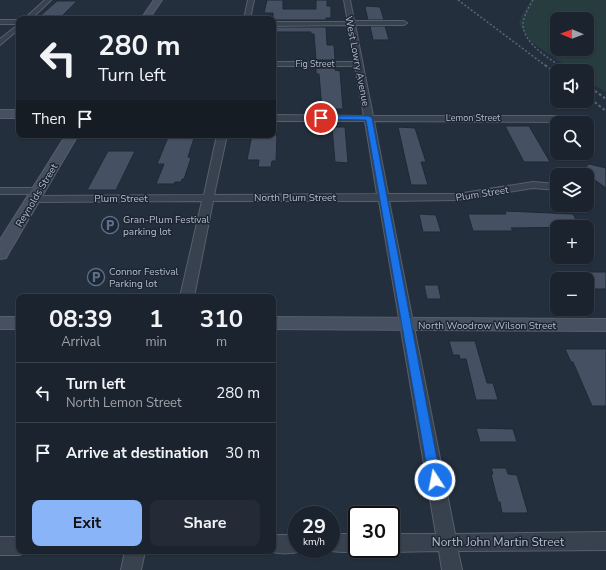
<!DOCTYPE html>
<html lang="en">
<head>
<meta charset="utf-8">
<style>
	body { margin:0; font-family:"Nunito Sans",sans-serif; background:#242b36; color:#f1f3f6; height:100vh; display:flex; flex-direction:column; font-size:15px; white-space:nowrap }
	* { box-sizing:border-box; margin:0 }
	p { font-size:13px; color:#a0a4aa }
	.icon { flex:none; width:22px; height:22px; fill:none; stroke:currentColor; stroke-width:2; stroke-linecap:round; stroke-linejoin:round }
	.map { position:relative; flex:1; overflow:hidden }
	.details { position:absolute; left:16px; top:294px; width:260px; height:260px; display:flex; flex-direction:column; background:#1b232e; border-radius:8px; box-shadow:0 1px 3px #0004,0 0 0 1px #39404a }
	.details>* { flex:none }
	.hud { position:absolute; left:16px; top:16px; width:260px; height:122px; border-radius:8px; box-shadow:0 1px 3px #0004,0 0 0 1px #39404a; background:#1b232e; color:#f1f3f6; overflow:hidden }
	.needle { width:26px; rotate:271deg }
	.controls { position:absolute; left:550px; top:12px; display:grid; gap:8px }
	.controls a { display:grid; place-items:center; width:44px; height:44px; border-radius:8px; background:#1b232e; box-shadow:0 1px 3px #0004,0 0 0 1px #39404a; font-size:20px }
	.speed { position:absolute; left:288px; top:506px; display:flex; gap:8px; font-size:20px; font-weight:700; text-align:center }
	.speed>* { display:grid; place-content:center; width:52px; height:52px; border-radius:50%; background:#1b232e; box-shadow:0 1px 3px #0004,0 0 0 1px #39404a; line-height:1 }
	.speed small { font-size:10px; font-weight:400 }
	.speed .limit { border:2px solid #111; border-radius:6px; background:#fff; color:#111 }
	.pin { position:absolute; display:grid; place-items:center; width:34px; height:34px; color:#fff; margin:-17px; border:2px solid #fff; border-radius:50%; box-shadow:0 1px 4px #0007 }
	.me { position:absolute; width:44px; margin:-22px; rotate:349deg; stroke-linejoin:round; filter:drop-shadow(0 0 3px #0008) }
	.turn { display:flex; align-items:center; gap:14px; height:84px; padding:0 16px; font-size:18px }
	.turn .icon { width:52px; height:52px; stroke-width:2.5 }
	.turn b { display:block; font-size:28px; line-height:34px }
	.then { display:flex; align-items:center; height:38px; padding:0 16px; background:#0003; gap:8px; font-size:15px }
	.eta { display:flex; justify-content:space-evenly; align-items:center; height:68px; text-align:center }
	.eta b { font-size:24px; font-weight:700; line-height:28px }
	.action { display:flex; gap:8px; margin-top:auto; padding:8px 16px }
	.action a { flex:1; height:46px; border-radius:8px; background:#8ab4f8; color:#111; font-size:16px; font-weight:700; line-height:46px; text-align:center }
	.action a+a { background:#242b36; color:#f1f3f6 }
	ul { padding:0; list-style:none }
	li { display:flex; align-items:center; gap:12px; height:60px; padding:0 16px; border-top:1px solid #39404a }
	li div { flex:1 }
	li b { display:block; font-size:15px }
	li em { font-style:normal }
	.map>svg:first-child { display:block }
	.green { fill:#263c3f; fill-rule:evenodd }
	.building { fill:#455162; stroke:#1f2835 }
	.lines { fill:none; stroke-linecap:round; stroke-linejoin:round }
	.street-casing { stroke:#565f6c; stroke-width:2 }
	.secondary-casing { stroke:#565f6c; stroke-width:2 }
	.street { fill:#38414e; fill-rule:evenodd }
	.secondary { fill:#465061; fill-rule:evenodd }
	.rail-far1 { stroke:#5a6575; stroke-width:1.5; stroke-dasharray:2 2; stroke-linecap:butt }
	.rail { stroke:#5a6575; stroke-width:2; stroke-dasharray:2.5 2.5; stroke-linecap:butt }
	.route { fill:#1a73e8; stroke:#114b97 }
	.labels { text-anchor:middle; stroke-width:3; stroke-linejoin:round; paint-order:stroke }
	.far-street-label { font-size:9px; fill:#b4bcc9; stroke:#1d2633 }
	.street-label { font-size:10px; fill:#b4bcc9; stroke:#1d2633 }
	.poi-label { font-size:10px; fill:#b4bcc9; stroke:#1d2633; text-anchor:start }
	.near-street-label { font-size:12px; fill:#b4bcc9; stroke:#1d2633 }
</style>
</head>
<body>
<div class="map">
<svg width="606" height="570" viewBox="0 0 606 570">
	<rect width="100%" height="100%" fill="#242f3e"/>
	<path class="green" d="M531,0H606V92L587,81V71H574L531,42L519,24L522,15ZM557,19H587V49H557Z"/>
	<g class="building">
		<path d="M267,0H283V9H316V0H327V6H331V18H326V20H273V13H264Z"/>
		<path d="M57,1H77L62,16L39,17Z"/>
		<path d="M367,6L380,7L384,20H368L365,7Z"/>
		<path d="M370,26H385L389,40H373Z"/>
		<path d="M273,27H326L327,45H334L335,60H316L314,34H311V32H273Z"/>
		<path d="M316,68H335V70L340,71L343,109H322L319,74H316Z"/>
		<path d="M505,126H529L550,162H524Z"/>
		<path d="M332,127H345L348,163L335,162Z"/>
		<path d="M398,127L415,128L426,162H421L428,185H411Z"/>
		<path d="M169,135H195L188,157L191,158L184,179H182L181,182H175L174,184H156L164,164H157Z"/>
		<path d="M252,135H277L276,161H272L271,167H258L259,160H247Z"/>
		<path d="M108,151H135L116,190H87Z"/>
		<path d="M589,164L606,168V188L582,171Z"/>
		<path d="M505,211L573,214L580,227L511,228L513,231H473L468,214H506Z"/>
		<path d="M419,214L436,215L441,232H423Z"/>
		<rect x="587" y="272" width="19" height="17"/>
		<path d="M424,285H438L441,299H427Z"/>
		<path d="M449,341H475L487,383H493L498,400H476L466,359H460L459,355H453Z"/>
		<path d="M565,349H606V406H592L573,362H571Z"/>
		<path d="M476,428L513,429L517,442H480Z"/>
		<path d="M491,468H506L508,474L517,475L528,513H502L500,502H498L491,474H493Z"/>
	</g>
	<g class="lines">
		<g class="street-casing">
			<g id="street">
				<path d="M45,0H51L31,19H24Z"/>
				<path d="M248,0H254L250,19H244Z"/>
				<path d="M344,0H350L354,21H404L407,23L404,25H355L373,116H577L581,119L577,122L374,121L388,194H457L533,182L557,184V190L533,188L457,200L389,201L455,534L606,532V550L458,551L462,570H442L439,551L391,552L384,549H391V534H436L379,201H213L194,297H180L202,201L34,202L29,199L34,196L204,195L217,135H227L214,195L377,194L365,121H273V115L364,116L355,66H273V62H355L348,25L273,26V22H348Z"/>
				<rect x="0" y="20" width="19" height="4"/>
				<path d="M19,24V29L0,45V39Z"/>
				<path d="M0,188H38L43,191L38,194H0Z"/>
				<path d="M331,534H357V549H364C352,553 336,553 324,549H331Z"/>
				<path d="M273,535H297V549H304C296,555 278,554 269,551H273Z"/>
				<path d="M0,537H19V551H26V552L19,555H0Z"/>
				<path d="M125,551H145L141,570H121Z"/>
			</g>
		</g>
		<g class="secondary-casing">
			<g id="secondary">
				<path d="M154,0H162L149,19H141Z"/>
				<rect x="0" y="110" width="19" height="8"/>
				<path d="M66,135H78L8,254L6,258L0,259V240Z"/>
				<rect x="0" y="317" width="19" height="12"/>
				<path d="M273,317L606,319V331L273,329Z"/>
			</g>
		</g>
		<use href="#street" class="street"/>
		<use href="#secondary" class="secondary"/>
		<g class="rail-far1">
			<path d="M458,0L546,66"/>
			<path d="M533,0C529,7 524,15 523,23C522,42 547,57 560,66"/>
		</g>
		<g class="rail">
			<path d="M545,65L557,74"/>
			<path d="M559,65L568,71"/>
			<path d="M587,85L606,99"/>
			<path d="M587,96L606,111"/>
		</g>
	</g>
	<path class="route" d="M321,116H369L372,118L441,480L439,484L435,485L430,484L429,480L366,120L319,119V117Z"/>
	<defs>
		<g id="parking-ring" transform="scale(0.9)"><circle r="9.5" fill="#1d2633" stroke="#5c6f8a" stroke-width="1.5"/><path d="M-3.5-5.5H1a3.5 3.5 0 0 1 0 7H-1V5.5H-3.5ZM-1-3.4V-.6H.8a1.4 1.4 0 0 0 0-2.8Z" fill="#5c6f8a"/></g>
	</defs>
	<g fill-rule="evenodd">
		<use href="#parking-ring" x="110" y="225"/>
		<use href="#parking-ring" x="96" y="277"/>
	</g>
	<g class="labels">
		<g class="far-street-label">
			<text x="315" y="67">Fig Street</text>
			<text x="473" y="121">Lemon Street</text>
		</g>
		<g class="street-label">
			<text transform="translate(358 61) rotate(79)" y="4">West Lowry Avenue</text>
			<text transform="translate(482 193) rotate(-9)" y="4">Plum Street</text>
			<text transform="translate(36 195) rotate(-59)" y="4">Reynolds Street</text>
			<text x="295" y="201">North Plum Street</text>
			<text x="121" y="202">Plum Street</text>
			<text x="487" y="329">North Woodrow Wilson Street</text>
		</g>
		<g class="poi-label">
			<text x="123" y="223">Gran-Plum Festival<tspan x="123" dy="12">parking lot</tspan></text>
			<text x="109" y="275">Connor Festival<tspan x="109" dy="12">Parking lot</tspan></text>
		</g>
		<g class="near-street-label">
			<text x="498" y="546">North John Martin Street</text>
		</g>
	</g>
</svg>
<div class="controls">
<a><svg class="needle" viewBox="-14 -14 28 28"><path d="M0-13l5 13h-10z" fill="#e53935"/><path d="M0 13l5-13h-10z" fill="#a0a4aa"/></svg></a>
<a><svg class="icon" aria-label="sound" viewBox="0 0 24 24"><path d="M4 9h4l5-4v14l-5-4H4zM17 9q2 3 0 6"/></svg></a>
<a><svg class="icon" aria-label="search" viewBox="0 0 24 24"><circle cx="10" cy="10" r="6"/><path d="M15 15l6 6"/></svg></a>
<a><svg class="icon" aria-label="layers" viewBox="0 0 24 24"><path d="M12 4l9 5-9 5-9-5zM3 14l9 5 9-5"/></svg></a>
<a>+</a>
<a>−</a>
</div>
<div class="speed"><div>29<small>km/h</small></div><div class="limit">30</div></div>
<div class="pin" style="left:321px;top:118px;background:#d93025"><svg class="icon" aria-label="arrive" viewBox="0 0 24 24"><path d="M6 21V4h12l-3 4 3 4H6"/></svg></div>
<svg class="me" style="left:435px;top:480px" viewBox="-20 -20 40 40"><circle r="17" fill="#1a73e8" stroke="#fff" stroke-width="3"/><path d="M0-11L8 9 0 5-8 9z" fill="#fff"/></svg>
<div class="hud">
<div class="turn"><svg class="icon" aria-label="left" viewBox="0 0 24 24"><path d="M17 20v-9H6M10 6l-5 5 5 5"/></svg><div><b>280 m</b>Turn left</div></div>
<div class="then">Then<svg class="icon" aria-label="arrive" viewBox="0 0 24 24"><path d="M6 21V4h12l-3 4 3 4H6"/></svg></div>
</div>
<section class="details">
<div class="eta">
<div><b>08:39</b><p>Arrival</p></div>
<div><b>1</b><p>min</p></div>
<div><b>310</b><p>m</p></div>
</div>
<ul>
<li><svg class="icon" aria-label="left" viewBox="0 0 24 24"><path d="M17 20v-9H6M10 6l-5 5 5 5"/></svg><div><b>Turn left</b><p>North Lemon Street</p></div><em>280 m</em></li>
<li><svg class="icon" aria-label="arrive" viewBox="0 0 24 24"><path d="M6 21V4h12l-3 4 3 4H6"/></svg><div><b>Arrive at destination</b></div><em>30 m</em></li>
</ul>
<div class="action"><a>Exit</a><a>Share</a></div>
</section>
</div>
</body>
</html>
